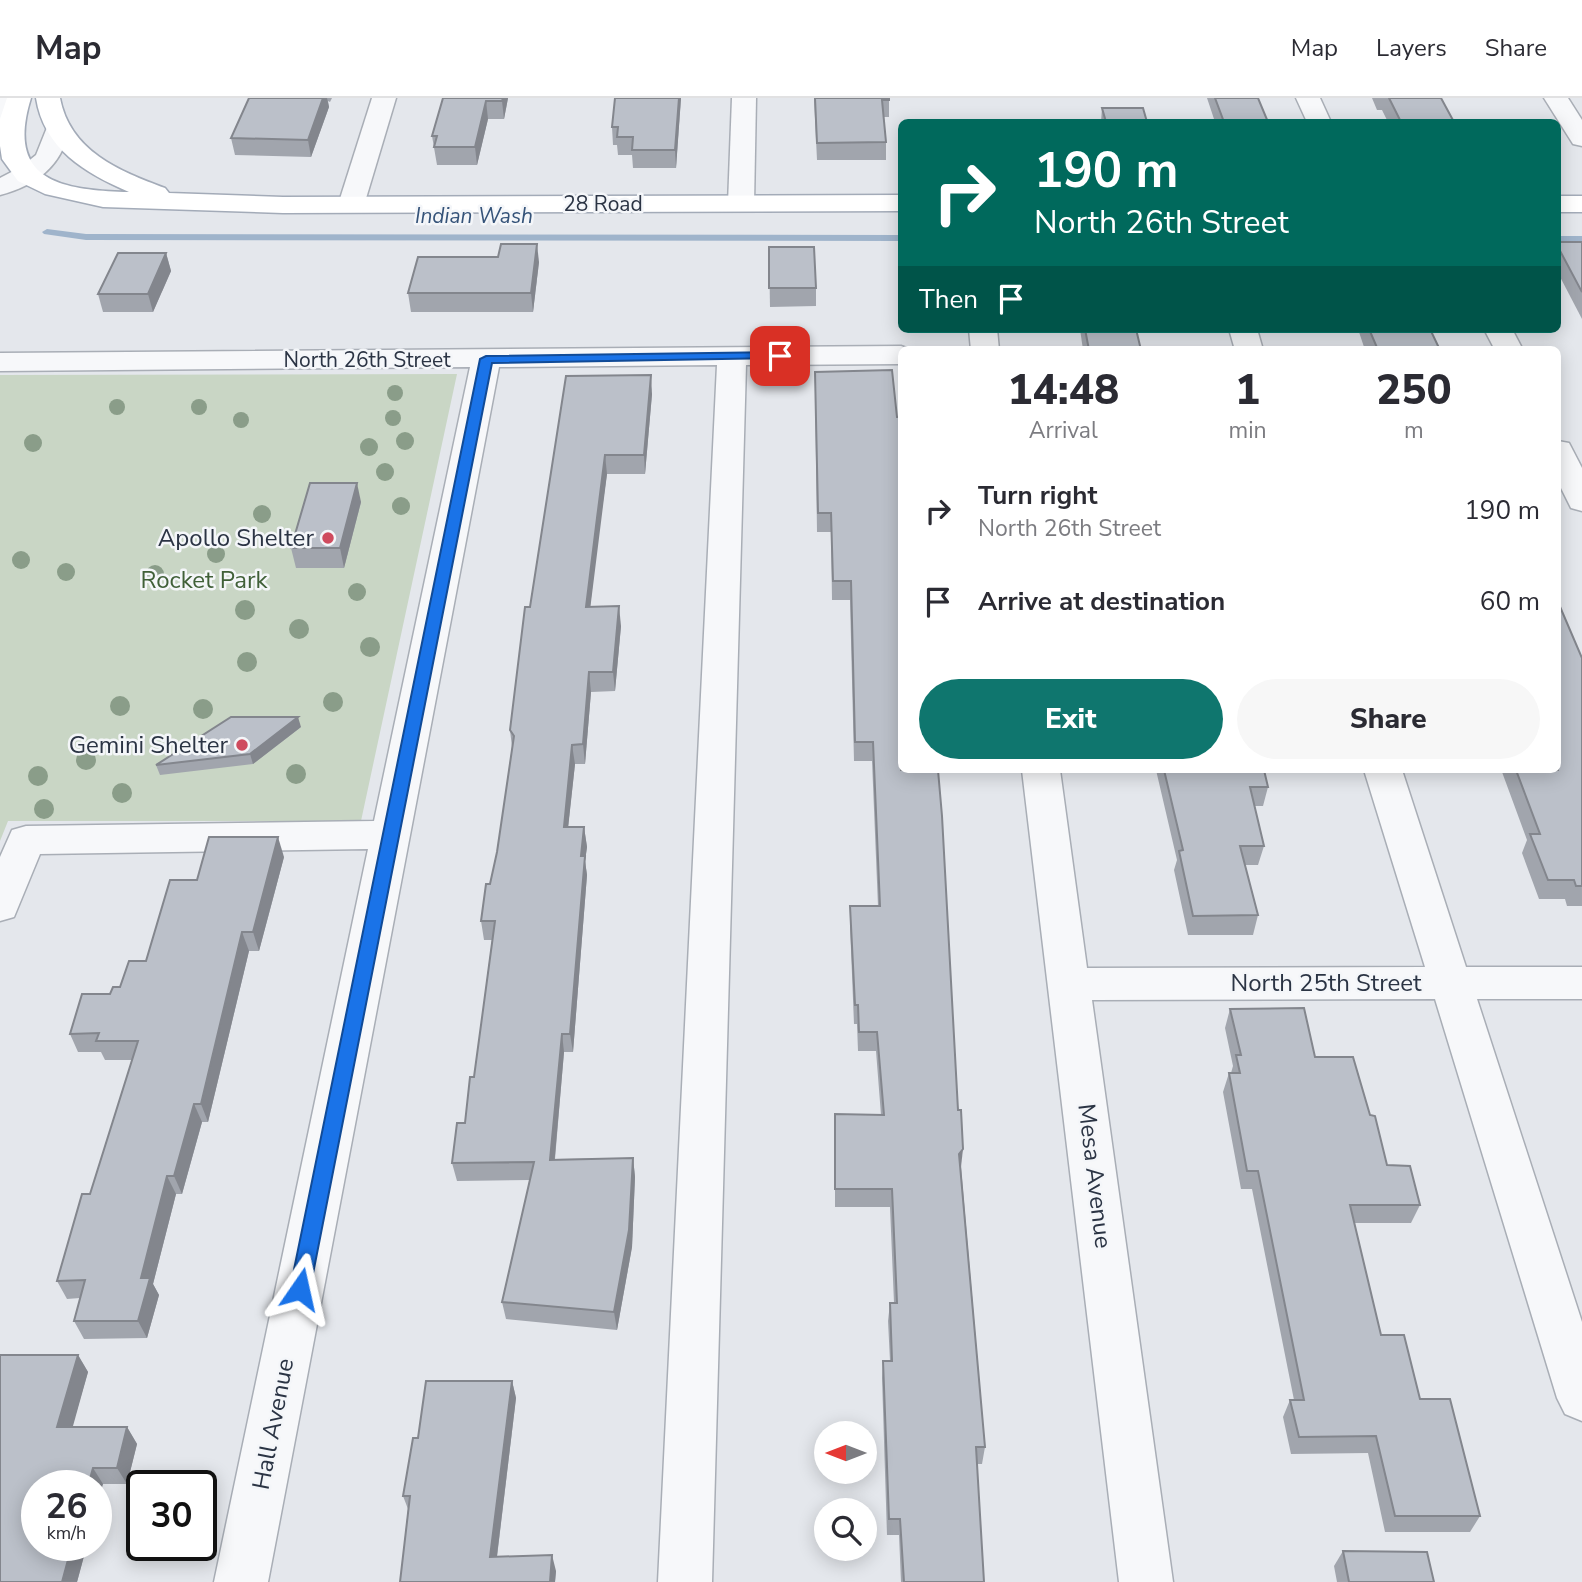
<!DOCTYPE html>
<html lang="en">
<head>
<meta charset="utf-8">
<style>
	body { margin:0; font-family:"Nunito Sans",sans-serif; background:#f7f7f7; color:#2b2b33; height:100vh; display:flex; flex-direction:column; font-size:26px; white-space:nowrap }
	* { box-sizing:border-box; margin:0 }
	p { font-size:23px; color:#7c7c81 }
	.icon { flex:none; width:38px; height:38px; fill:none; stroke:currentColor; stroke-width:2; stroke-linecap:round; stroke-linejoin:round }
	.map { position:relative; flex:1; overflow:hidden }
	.sheet { position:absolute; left:898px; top:248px; width:663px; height:427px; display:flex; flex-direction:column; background:#fff; border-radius:10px; box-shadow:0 4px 18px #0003 }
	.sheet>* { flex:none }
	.banner { position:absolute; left:898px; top:21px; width:663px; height:214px; border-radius:10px; box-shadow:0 4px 18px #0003; background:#00695c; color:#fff; overflow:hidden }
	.needle { width:46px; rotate:270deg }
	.fabs { position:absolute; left:814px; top:1323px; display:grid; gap:14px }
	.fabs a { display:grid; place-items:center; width:63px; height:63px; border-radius:50%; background:#fff; box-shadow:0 4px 18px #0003; font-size:35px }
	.speed { position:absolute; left:21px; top:1372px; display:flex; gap:14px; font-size:35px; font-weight:700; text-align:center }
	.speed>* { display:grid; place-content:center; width:91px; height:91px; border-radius:50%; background:#fff; box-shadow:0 4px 18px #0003; line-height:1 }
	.speed small { font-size:18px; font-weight:400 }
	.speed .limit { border:4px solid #111; border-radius:10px; background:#fff; color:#111 }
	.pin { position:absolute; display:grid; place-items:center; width:60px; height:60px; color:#fff; margin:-30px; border-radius:14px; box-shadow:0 4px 10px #0006 }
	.me { position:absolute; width:77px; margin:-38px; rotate:11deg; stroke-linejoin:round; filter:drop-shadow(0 0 5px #0008) }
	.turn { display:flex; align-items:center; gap:24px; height:147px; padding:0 21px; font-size:32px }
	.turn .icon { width:91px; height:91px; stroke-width:2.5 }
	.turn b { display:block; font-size:49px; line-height:60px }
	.then { display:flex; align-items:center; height:66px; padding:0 21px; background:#0003; gap:14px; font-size:26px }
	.eta { display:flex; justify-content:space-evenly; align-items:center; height:119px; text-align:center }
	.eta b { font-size:42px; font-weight:800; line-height:49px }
	.primary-button { display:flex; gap:14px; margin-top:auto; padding:14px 21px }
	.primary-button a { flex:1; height:80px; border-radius:42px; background:#0f766e; color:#fff; font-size:28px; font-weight:800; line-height:80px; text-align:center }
	.primary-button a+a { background:#f7f7f7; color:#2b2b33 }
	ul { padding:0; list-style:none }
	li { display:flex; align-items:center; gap:21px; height:91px; padding:0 21px }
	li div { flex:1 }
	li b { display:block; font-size:26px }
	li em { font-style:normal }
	header { display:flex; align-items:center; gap:42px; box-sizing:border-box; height:98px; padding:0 35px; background:#fff; border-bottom:2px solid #e1e1e2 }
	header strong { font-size:33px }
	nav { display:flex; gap:38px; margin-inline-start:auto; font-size:24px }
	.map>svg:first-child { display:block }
	.green { fill:#c9d6c5 }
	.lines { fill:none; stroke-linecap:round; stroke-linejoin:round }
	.stream { fill:#9fb4cb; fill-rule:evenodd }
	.minor-casing { stroke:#a9aeb6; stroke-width:3 }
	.major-casing { stroke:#a3abb8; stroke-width:3 }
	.minor { fill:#f7f8fa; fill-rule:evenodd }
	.major { fill:#fff; fill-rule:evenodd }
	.tree { fill:#8a9d89 }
	.wall { fill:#a1a5ad }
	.shaded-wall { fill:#83868d }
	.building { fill:#bbc0c9; stroke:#83868d; stroke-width:2 }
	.route { fill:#1a73e8; stroke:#114b97; stroke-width:2 }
	.poi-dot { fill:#cf4b5e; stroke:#f4f6f9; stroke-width:2.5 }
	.labels { text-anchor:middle; stroke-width:5; stroke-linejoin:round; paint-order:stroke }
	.far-street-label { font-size:21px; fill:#2b3444; stroke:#f4f6f9 }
	.far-water-label { font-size:21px; font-style:italic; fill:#355379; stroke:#f4f6f9 }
	.poi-label { font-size:24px; fill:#2b3444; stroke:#f4f6f9; text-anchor:end }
	.park-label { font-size:24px; fill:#406038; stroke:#f4f6f9 }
	.street-label { font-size:24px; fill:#2b3444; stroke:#f4f6f9 }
</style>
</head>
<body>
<header>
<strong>Map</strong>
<nav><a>Map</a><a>Layers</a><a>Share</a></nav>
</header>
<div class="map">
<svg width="1582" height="1484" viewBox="0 0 1582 1484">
	<rect width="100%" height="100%" fill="#e4e7ec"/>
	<path class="green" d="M457,276L361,723H8L0,743V277Z"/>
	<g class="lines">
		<g class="stream">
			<path d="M47,131L86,136L901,137V143L86,142L44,136L42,134Z"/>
			<rect x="1558" y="138" width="24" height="6"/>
		</g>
		<g class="minor-casing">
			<g id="minor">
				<path d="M0,0H25L9,21L0,23Z"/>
				<path d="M372,0H396L364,107L360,113H342L338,107Z"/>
				<path d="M732,0H756L754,106L750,112H732L728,106Z"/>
				<path d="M1296,0H1320L1331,24H1307Z"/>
				<path d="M1544,0H1568L1582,22V48L1573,46Z"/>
				<path d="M57,25L66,27L69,32C62,68 35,88 0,97V80L21,69L36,57L48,27Z"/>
				<path d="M969,231H997L999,252H971Z"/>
				<path d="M1229,231H1257L1263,252H1235Z"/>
				<path d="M1484,231H1512L1523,252H1495Z"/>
				<path d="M901,248L912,252H901V266L746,267L712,1484H658L717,267L499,269L268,1484H214L368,751L40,756L14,819L0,823V759L12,732L26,728L374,723L470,269L0,273V255Z"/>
				<path d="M1558,343L1569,345L1582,370V413L1571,410L1558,384Z"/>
				<path d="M1022,672H1060L1087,870L1425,869L1364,672H1402L1466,869H1582V901H1477L1582,1224V1323L1565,1316L1557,1300L1435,901L1092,902L1173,1484H1119Z"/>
			</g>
		</g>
		<g class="major-casing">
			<g id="major">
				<path d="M7,0H31C5,83 61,92 129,94C85,75 44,51 36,0H60C70,53 119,73 165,90L169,95L283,99L901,97V113L283,115L103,109L45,96L18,83L2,61L0,48V21Z"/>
				<rect x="1558" y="98" width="24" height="16"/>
			</g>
		</g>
		<use href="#minor" class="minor"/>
		<use href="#major" class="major"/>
	</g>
	<g class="tree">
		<circle cx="395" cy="295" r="8"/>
		<circle cx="117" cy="309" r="8"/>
		<circle cx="199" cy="309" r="8"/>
		<circle cx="393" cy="320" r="8"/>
		<circle cx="241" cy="322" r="8"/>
		<circle cx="405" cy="343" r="9"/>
		<circle cx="33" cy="345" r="9"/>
		<circle cx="369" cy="349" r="9"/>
		<circle cx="385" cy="374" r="9"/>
		<circle cx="401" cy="408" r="9"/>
		<circle cx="262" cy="416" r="9"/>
		<circle cx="216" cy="456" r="9"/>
		<circle cx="21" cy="462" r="9"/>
		<circle cx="66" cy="474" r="9"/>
		<circle cx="155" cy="476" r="9"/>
		<circle cx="357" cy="494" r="9"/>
		<circle cx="245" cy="512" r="10"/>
		<circle cx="299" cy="531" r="10"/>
		<circle cx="370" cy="549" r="10"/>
		<circle cx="247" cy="564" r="10"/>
		<circle cx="333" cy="604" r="10"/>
		<circle cx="120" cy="608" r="10"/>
		<circle cx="203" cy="611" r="10"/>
		<circle cx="86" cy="662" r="10"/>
		<circle cx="296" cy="676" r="10"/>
		<circle cx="38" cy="678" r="10"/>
		<circle cx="122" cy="695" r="10"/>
		<circle cx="44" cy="711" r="10"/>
	</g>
	<g class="wall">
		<path d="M249,0H332L330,4L328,3L329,9L311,59L235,57L231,40Z"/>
		<path d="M443,0H508L504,21H488L477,67H437L432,38Z"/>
		<path d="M681,0L676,70H633L632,57H618L617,47H613L612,29Z"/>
		<path d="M814,0H889V19H884L886,44V62H817Z"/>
		<path d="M1207,0H1258L1268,24H1215Z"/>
		<path d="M1372,0H1441L1454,24H1388L1382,12H1377Z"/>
		<path d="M1102,10L1147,24H1101Z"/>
		<path d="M1558,144H1582V221L1558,175Z"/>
		<path d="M769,149L816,190V208L770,209Z"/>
		<path d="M166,155L171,173L153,214H103L98,196Z"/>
		<path d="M539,164L533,214H411L408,195Z"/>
		<path d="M1080,231H1136L1141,252H1083Z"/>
		<path d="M1358,231H1434L1432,235L1440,252H1365Z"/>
		<path d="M566,278L652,296L645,376H607L598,439L590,509L621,528L615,593L591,594L585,666H575L568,729H584L587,749L585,763L587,777L573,954H564L555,1061L633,1060L635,1079L632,1149L617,1232L506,1221L502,1204L530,1082L457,1083L452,1065L465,1025L474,979L492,842H484L481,823L497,754L512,649L510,632L530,509Z"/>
		<path d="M815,293L961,1069L985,1349L982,1366H977L984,1484H901L899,1437H887L882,1280L883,1263H890L888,1223L890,1205H894L890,1109H835V1016L881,1017L876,953H858L857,926H854L850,827V808H878L872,663H854L850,502H832L831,434H817Z"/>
		<path d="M361,404L344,470H296L291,450Z"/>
		<path d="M1582,560V808H1567L1565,801H1539L1522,755L1527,742L1502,674V672H1558Z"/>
		<path d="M301,629L253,666L160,677L156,667Z"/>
		<path d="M1156,672H1264L1268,689L1263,708H1254L1264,748L1258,767H1245L1258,817L1253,837H1188L1174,772L1177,762Z"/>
		<path d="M284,759L259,853H249L208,1024H202L182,1096H176L153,1186L159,1197L147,1240L84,1241L74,1223L80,1200L67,1201L57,1183L90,1096L132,962H105L101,954H78L70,936L110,896L120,889L146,863Z"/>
		<path d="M1230,911L1315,959L1370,1017L1387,1067L1420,1107L1411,1125H1354L1381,1237L1420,1301L1480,1418L1470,1434H1385L1368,1355L1291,1356L1283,1319L1290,1302H1294L1252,1091H1241L1223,994L1229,975H1231L1233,968L1225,930Z"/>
		<path d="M78,1257L88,1274L72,1329H127L137,1346L127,1386H103L37,1447H87L77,1484H0Z"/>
		<path d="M512,1283L516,1300L497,1459L556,1473L555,1484H400L408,1411L403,1398L418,1340Z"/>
		<path d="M1343,1453L1434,1484H1337L1334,1468Z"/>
	</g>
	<g class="shaded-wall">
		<path d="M323,0H327L329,9L311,59L308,42Z"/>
		<path d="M503,0H508L504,21L502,3Z"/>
		<path d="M679,0H681L676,70L675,52Z"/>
		<path d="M486,3L488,21L477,67L475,49Z"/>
		<path d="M537,146L539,164L533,214L531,195Z"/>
		<path d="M166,155L171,173L153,214L148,196Z"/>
		<path d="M651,277L652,296L645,376L644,357Z"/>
		<path d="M605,357L607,376L588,528L586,509Z"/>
		<path d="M357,385L361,404L344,470L340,450Z"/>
		<path d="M619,508L621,528L615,593L613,574Z"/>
		<path d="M589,574L591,594L585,666L583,646Z"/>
		<path d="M298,619L301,629L253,666L250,656Z"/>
		<path d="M572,647L575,666L566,749L564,729Z"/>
		<path d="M584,729L587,749L585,763L587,777L573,954L570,936L581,758Z"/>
		<path d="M278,739L284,759L259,853L253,834Z"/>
		<path d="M242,834L249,853L208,1024L201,1006Z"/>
		<path d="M562,936L564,954L553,1080L550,1062Z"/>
		<path d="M194,1006L202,1024L182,1096L174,1078Z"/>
		<path d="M963,1051L961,1069L956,1074L959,1056Z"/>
		<path d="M633,1060L635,1079L632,1149L617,1232L614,1214Z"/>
		<path d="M167,1078L176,1096L153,1186L159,1197L147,1240L138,1223L141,1180Z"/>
		<path d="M78,1257L88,1274L68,1346L57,1329Z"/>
		<path d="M512,1283L516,1300L495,1474L490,1459Z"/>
		<path d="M127,1329L137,1346L127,1386L117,1370Z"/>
		<path d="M93,1370L103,1386L96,1411V1388H88Z"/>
		<path d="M72,1447H87L77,1484H62Z"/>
		<path d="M552,1457L556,1473L555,1484H550Z"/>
	</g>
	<g class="building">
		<path d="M249,0H323L308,42L231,40Z"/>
		<path d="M443,0H503L502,3H486L475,49H434L437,38H432Z"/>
		<path d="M615,0H679L675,52H632L633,39H617L618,29H612Z"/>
		<path d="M815,0H889V2H882L886,44L817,45Z"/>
		<path d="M1215,0H1258L1268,24H1224Z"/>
		<path d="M1389,0H1441L1454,24H1401Z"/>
		<path d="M1102,10H1143L1147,24H1106Z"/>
		<path d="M1558,144H1582V194L1558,149Z"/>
		<path d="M501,146H537L531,195H408L418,159H498Z"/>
		<path d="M769,149H814L816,190H769Z"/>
		<path d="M118,155H166L148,196H98Z"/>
		<path d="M1085,231H1136L1141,252H1089Z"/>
		<path d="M1369,231H1430L1440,252H1378Z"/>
		<path d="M892,272L897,319H901V672H938L942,718L958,1012H961L963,1051L959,1056L985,1349H976L984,1484H904L900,1421H889L883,1263H892L890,1205H897L892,1091H835V1016L884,1017L877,934H859L858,907H855L850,808H880L873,644H855L851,483H833L831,415H818L815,274Z"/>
		<path d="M651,277L644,357H605L597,420L586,509L619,508L613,574H589L583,646L572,647L564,729H584L581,758H585L570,936H562L550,1062L633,1060L629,1132L614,1214L502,1204L534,1064L452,1065L457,1025H465L470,979H474L495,823H481L486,786H490L497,754L514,638L510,632L525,509H530L566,278Z"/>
		<path d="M310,385H357L340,450H291Z"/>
		<path d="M1558,504L1582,560V788H1576L1574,782H1548L1530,736H1540L1516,672H1558Z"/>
		<path d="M231,619H298L250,656L156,667Z"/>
		<path d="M1164,672H1264L1268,689H1250L1264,748H1240L1258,817L1193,818L1179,753L1183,752Z"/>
		<path d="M209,739H278L253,834H242L201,1006H194L174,1078H167L141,1180H150L138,1223H74L85,1182L57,1183L82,1096H90L138,943H96L99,935L70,936L82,896H110L113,889H120L129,863H146L170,782H197Z"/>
		<path d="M1304,910L1315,959H1353L1370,1017L1375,1018L1387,1067L1410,1068L1420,1107H1350L1381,1237H1404L1420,1301H1450L1480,1418H1395L1376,1338L1299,1339L1290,1302H1304L1258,1073H1247L1229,975H1240L1236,957H1241L1230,911Z"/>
		<path d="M0,1257H78L57,1329H127L117,1370H93L88,1388H37V1447H72L62,1484H0Z"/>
		<path d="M426,1283H512L490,1459L552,1457L550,1484H400L410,1398H403L413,1340H418Z"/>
		<path d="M1343,1453L1427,1454L1434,1484H1349Z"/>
	</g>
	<path class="route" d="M780,254L786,258L785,260L492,265L310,1191L307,1197L300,1199L293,1197L290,1191L480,261L486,258Z"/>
	<g class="poi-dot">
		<circle cx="328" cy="440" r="7"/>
		<circle cx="242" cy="647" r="7"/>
	</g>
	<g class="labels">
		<g class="far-street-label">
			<text x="603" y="113">28 Road</text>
			<text x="367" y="269">North 26th Street</text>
		</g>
		<g class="far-water-label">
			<text x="474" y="125">Indian Wash</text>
		</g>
		<g class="poi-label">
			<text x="314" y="448">Apollo Shelter</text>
			<text x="228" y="655">Gemini Shelter</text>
		</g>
		<g class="park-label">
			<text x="204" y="490">Rocket Park</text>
		</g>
		<g class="street-label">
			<text x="1326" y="893">North 25th Street</text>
			<text transform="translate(1095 1078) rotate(83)" y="8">Mesa Avenue</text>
			<text transform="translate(273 1326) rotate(-79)" y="8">Hall Avenue</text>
		</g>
	</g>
</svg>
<div class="fabs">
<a><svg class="needle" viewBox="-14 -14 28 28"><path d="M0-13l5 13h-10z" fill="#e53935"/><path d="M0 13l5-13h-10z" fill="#7c7c81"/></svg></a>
<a><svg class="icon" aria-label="search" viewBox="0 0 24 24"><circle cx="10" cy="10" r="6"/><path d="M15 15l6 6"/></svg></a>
</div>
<div class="speed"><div>26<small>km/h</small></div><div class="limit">30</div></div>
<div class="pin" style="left:780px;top:258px;background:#d93025"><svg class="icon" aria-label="arrive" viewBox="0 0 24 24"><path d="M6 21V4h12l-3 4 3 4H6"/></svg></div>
<svg class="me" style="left:300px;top:1191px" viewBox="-20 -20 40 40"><path d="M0-17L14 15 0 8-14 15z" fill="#1a73e8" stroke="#fff" stroke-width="4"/></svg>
<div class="banner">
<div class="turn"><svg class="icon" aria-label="right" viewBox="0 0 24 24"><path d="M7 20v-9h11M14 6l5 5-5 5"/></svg><div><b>190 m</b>North 26th Street</div></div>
<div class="then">Then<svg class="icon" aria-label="arrive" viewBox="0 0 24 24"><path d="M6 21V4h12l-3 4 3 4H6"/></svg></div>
</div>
<section class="sheet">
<div class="eta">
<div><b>14:48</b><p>Arrival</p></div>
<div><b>1</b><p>min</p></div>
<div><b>250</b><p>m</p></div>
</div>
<ul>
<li><svg class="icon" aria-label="right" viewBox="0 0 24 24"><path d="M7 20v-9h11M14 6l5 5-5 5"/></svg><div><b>Turn right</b><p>North 26th Street</p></div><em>190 m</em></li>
<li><svg class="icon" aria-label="arrive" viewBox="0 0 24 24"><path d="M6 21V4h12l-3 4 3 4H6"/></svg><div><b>Arrive at destination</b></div><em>60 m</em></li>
</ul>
<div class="primary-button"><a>Exit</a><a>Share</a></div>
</section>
</div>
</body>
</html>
